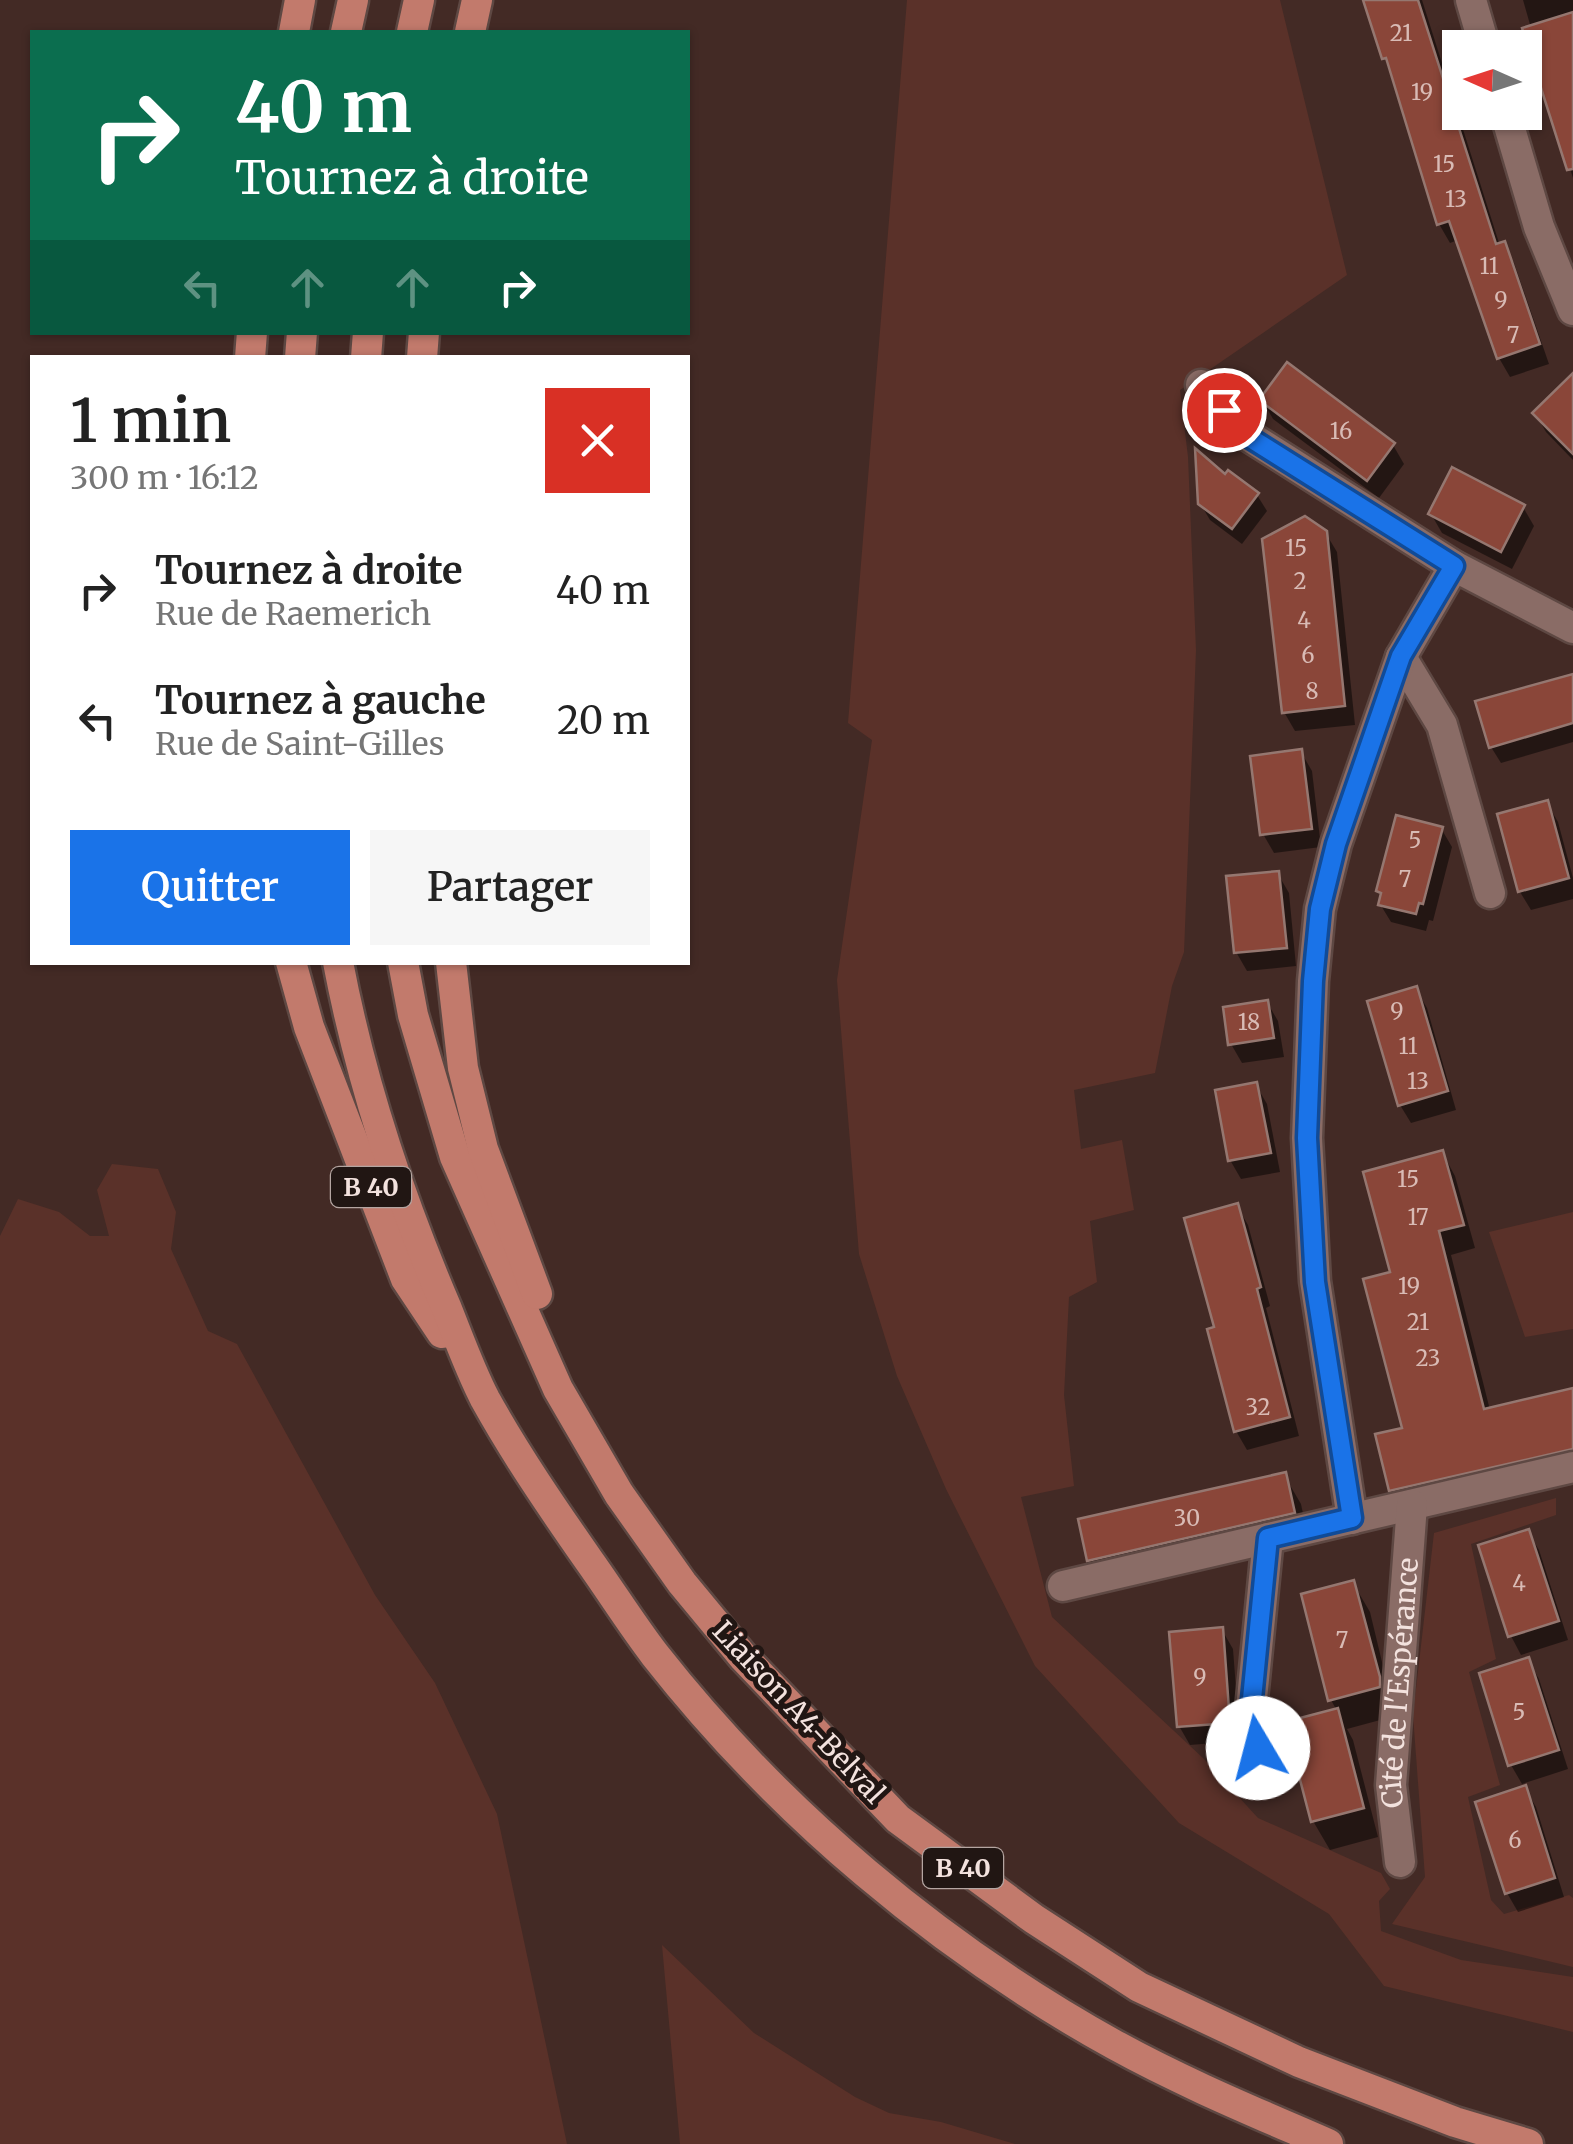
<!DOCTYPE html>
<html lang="fr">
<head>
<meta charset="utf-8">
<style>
	body { margin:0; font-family:Merriweather,serif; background:#f6f6f6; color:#222; height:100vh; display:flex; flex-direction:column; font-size:38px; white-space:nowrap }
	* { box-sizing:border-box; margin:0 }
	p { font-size:32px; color:#767676 }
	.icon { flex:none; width:55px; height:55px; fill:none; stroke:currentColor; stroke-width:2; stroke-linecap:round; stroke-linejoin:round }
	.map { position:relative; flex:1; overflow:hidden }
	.side { position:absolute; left:30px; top:355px; width:660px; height:610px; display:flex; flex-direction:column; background:#fff; border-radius:0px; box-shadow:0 2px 8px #0004 }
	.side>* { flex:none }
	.guide { position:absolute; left:30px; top:30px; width:660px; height:305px; border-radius:0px; box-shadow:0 2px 8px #0004; background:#0b6e4f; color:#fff; overflow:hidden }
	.needle { width:65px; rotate:273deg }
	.controls { position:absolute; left:1442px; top:30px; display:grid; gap:20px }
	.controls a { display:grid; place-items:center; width:100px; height:100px; border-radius:0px; background:#fff; box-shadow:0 2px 8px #0004; font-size:50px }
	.pin { position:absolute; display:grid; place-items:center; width:85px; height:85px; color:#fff; margin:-42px; border:5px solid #fff; border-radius:50%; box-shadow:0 2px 10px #0007 }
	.me { position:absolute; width:110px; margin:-55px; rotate:352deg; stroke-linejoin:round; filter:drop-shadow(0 0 8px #0008) }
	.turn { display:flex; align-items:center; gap:35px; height:210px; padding:0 40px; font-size:45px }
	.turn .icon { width:130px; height:130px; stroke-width:2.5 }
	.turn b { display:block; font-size:70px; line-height:85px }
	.lanes { display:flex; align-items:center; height:95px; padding:0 40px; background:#0003; justify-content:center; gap:50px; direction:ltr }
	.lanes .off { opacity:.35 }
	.round { display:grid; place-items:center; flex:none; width:105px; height:105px; border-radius:0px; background:#f6f6f6 }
	.summary { display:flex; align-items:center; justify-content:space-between; height:170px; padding:0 40px }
	h1 { font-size:60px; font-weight:600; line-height:75px }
	.primary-button { display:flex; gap:20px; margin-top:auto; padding:20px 40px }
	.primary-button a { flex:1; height:115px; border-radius:0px; background:#1a73e8; color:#fff; font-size:40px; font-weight:600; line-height:115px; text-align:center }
	.primary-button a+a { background:#f6f6f6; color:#222 }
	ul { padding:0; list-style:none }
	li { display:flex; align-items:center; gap:30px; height:130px; padding:0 40px }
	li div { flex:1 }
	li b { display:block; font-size:38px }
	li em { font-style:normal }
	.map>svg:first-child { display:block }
	.green { fill:#5a3129 }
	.shadow { fill:#0007 }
	.building { fill:#8a4639; stroke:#957770; stroke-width:2.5 }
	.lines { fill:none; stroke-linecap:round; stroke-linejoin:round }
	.minor-casing { stroke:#5e4843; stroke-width:35 }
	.trunk-casing { stroke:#5e4843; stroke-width:35 }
	.minor { stroke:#8a6c66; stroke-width:30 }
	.trunk { stroke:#c27a6c; stroke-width:30 }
	.route-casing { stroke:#114b97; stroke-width:25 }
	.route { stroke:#1a73e8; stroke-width:18 }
	.labels { text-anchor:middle; stroke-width:10; stroke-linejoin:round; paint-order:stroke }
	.number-label { font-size:22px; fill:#d9bbb5 }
	.shield { fill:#211613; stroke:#b4a5a1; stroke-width:2.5 }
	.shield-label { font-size:25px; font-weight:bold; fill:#f3e2de }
	.street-label { font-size:28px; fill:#f3e2de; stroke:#211613 }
</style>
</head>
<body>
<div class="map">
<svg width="1573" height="2144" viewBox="0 0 1573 2144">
	<rect width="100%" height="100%" fill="#432a25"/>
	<g class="green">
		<path d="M907,0H1280L1347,275L1180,390L1188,457L1196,650L1184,952L1172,986L1155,1073L1074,1090L1081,1149L1122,1140L1134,1210L1090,1221L1097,1282L1069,1297L1064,1395L1074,1486L1021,1497L1052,1617L1204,1759L1258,1818L1381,1873L1390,1889L1379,1901L1381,1931L1461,1960L1573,1977V2032L1384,1986L1329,1914L1179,1823L1035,1666L946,1489L897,1376L859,1254L837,980L872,740L848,723Z"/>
		<path d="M112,1164L158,1169L176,1212L171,1249L208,1331L237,1344L375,1595L435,1683L497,1814L567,2144H0V1236L18,1199L59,1212L90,1236H109L97,1190Z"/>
		<path d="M1573,1212V1329L1525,1337L1489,1232Z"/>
		<path d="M1556,1498V1515L1471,1544L1496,1659L1469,1672L1500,1785L1468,1797L1491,1900L1504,1914L1569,1895L1573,1898V1967L1392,1924L1425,1877L1413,1715L1434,1533Z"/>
		<path d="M662,1945L754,2033L855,2097L889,2113L941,2122L1015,2144H680Z"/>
	</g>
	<g class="shadow">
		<path d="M1366,0H1422L1500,246L1504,244L1514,263L1549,364L1510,377L1499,358L1458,240L1450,243L1439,224Z"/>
		<path d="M1523,0H1573V178L1525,30L1531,28Z"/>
		<path d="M1573,384V460L1546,432L1535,413Z"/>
		<path d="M1262,400L1393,445L1404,464L1379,498L1273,419Z"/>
		<path d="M1225,478L1257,495L1267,511L1242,544L1210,520L1200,503Z"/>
		<path d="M1523,507L1534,526L1512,569L1442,533L1431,514Z"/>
		<path d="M1325,532L1337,552L1355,725L1295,731L1284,712Z"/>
		<path d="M1573,679V742L1501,763L1491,747Z"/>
		<path d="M1301,752L1312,771L1321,847L1274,853L1263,834Z"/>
		<path d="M1547,803L1558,822L1573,878V899L1531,910L1520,892L1500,816Z"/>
		<path d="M1442,830L1452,847L1433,921L1429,920L1426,931L1391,922L1380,904L1382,897L1379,891Z"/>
		<path d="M1278,874L1289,893L1296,966L1247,971L1236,952Z"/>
		<path d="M1416,989L1427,1008L1456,1110L1411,1123L1400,1105Z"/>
		<path d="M1267,1002L1278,1021L1284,1057L1242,1063L1231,1044Z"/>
		<path d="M1256,1085L1267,1104L1280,1172L1241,1179L1230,1160Z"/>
		<path d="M1442,1152L1455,1176L1475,1248L1451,1255L1490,1410L1573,1391V1475L1405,1513L1391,1490L1405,1430L1393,1274Z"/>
		<path d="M1237,1206L1248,1225L1270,1306L1266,1308L1299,1436L1247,1450L1236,1431L1217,1329Z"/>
		<path d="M1284,1475L1301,1504L1309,1542L1106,1589L1090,1560Z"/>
		<path d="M1528,1532L1539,1550L1568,1640L1521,1655L1511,1636Z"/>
		<path d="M1353,1583L1370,1612L1395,1716L1347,1729L1353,1740L1378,1837L1330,1850L1313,1821L1337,1711L1331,1700Z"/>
		<path d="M1222,1630L1233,1649L1240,1741L1190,1745L1179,1726Z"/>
		<path d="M1528,1660L1539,1679L1568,1769L1522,1784L1511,1765Z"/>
		<path d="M1525,1788L1536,1807L1564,1897L1518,1912L1507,1893Z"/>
	</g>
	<g class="building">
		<path d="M1363,0H1418L1496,244L1505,241L1540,344L1497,359L1449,221L1437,225L1386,58L1382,59Z"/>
		<path d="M1573,12V169L1567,170L1522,28Z"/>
		<path d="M1287,362L1395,443L1367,481L1259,400Z"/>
		<path d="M1573,373V454L1532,413Z"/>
		<path d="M1195,448L1225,474L1228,470L1259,493L1232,529L1198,504Z"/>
		<path d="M1452,467L1525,505L1501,552L1428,514Z"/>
		<path d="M1305,516L1327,531L1345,706L1282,713L1262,539Z"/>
		<path d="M1573,674V723L1489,748L1475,701Z"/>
		<path d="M1302,749L1312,829L1260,835L1250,756Z"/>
		<path d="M1548,800L1569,878L1518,892L1497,814Z"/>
		<path d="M1396,815L1443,827L1423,904L1419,903L1416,914L1378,905L1381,893L1376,891Z"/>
		<path d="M1279,871L1287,948L1234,953L1226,876Z"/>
		<path d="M1417,986L1448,1091L1398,1106L1367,1001Z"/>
		<path d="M1268,1000L1274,1038L1228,1045L1223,1007Z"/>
		<path d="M1257,1082L1271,1153L1228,1161L1215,1090Z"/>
		<path d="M1443,1150L1464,1225L1439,1231L1484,1409L1573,1388V1449L1389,1491L1375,1434L1402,1428L1363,1279L1390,1272L1363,1172Z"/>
		<path d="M1238,1203L1261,1287L1257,1289L1290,1417L1234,1432L1207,1329L1214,1327L1184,1218Z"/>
		<path d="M1286,1472L1295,1513L1087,1561L1078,1519Z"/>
		<path d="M1529,1529L1559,1621L1508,1637L1478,1545Z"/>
		<path d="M1354,1580L1380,1677V1687L1328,1701L1301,1594Z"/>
		<path d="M1223,1627L1230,1723L1177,1727L1169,1632Z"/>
		<path d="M1529,1657L1559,1750L1508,1766L1479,1673Z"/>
		<path d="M1338,1708L1364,1808L1311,1822L1285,1722Z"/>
		<path d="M1526,1785L1555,1878L1505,1894L1475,1802Z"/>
	</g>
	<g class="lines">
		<g class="minor-casing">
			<g id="minor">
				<path d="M1471,0L1485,48"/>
				<path d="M1505,112L1539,227L1573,310"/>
				<path d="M1201,385L1247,435L1454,566L1573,628"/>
				<path d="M1401,657L1442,725L1490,893"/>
				<path d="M1352,1519L1315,1281L1307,1138L1313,981L1320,909L1336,844L1401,657L1454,566"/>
				<path d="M1063,1586L1573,1467"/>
				<path d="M1258,1748L1251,1709L1268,1538"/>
				<path id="s1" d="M1400,1862L1391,1785L1412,1505"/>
			</g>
		</g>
		<g class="trunk-casing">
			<g id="trunk">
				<path d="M294,32L300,0"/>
				<path d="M346,32L353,0"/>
				<path d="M412,32L419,0"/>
				<path d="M470,32L477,0"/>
				<path d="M250,358L252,332"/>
				<path d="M300,358L302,332"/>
				<path d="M366,358L368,332"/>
				<path d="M422,358L424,332"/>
				<path d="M291,962L309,1027L406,1279L442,1333"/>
				<path d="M338,962C361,1083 399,1197 447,1309C459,1339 470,1370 485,1399C516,1455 553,1509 590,1562C612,1593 632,1625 655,1655C779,1813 940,1948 1115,2045C1184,2083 1257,2113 1328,2144"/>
				<path d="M403,962L413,1015L455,1157L558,1389L619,1494L682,1583L744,1658L898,1819L1034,1919L1139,1987L1299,2062L1455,2122L1528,2144"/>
				<path d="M451,962L463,1068L483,1149L537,1294"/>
			</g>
		</g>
		<use href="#minor" class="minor"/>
		<use href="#trunk" class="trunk"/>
	</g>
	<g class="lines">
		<g class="route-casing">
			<path id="route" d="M1224,410L1247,436L1454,566L1401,656L1336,844L1320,909L1313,981L1307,1138L1315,1282L1352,1518L1268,1538L1251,1709L1258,1748"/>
		</g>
		<use href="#route" class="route"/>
	</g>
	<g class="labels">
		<g class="number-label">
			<text x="1401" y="41">21</text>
			<text x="1422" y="100">19</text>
			<text x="1444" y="172">15</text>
			<text x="1456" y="207">13</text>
			<text x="1489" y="274">11</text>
			<text x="1501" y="308">9</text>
			<text x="1513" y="343">7</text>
			<text x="1341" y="439">16</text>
			<text x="1296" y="556">15</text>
			<text x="1300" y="589">2</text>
			<text x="1304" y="628">4</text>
			<text x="1308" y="663">6</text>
			<text x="1312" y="699">8</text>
			<text x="1415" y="848">5</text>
			<text x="1405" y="887">7</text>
			<text x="1397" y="1019">9</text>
			<text x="1249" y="1030">18</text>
			<text x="1408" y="1054">11</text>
			<text x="1418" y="1089">13</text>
			<text x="1408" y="1187">15</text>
			<text x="1418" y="1225">17</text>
			<text x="1409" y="1294">19</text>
			<text x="1418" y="1330">21</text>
			<text x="1428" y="1366">23</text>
			<text x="1258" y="1415">32</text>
			<text x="1187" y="1526">30</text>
			<text x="1519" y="1591">4</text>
			<text x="1342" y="1648">7</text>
			<text x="1200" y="1685">9</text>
			<text x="1519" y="1720">5</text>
			<text x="1515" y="1848">6</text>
		</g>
		<g class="shield">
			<rect x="331" y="1167" width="80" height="40" rx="8"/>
			<rect x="923" y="1848" width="80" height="40" rx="8"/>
		</g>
		<g class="shield-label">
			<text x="371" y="1196">B 40</text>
			<text x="963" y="1877">B 40</text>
		</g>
		<g class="street-label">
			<text dy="10" stroke="none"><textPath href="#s1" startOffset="180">Cité de l'Espérance</textPath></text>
			<text transform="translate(799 1712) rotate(47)" y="10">Liaison A4-Belval</text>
		</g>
	</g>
</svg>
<div class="controls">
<a><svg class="needle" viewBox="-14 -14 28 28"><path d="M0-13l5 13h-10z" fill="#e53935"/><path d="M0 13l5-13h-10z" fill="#767676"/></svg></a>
</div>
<div class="pin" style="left:1224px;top:410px;background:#d93025"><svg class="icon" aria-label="arrive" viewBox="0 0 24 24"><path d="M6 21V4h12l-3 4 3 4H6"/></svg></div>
<svg class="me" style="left:1258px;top:1748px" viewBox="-20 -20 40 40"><circle r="19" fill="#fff"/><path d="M0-13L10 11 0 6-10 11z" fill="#1a73e8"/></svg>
<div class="guide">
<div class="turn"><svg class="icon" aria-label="right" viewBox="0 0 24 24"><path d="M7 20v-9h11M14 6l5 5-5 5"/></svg><div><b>40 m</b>Tournez à droite</div></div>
<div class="lanes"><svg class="icon off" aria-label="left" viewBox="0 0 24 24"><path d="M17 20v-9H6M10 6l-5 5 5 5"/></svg><svg class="icon off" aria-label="ahead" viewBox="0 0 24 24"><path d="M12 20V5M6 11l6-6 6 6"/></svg><svg class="icon off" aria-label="ahead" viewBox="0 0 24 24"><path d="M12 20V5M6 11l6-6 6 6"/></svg><svg class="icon" aria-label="right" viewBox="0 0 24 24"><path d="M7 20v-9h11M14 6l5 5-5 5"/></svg></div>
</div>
<section class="side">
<div class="summary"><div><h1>1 min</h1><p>300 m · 16:12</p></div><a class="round" style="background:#d93025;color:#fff"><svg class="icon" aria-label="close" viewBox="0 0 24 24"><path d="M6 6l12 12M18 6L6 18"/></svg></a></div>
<ul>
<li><svg class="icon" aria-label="right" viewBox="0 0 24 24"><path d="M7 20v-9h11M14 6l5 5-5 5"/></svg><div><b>Tournez à droite</b><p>Rue de Raemerich</p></div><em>40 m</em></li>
<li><svg class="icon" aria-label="left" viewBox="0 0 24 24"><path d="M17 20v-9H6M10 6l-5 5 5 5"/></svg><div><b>Tournez à gauche</b><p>Rue de Saint-Gilles</p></div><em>20 m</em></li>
</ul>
<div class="primary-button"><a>Quitter</a><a>Partager</a></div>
</section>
</div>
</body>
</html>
